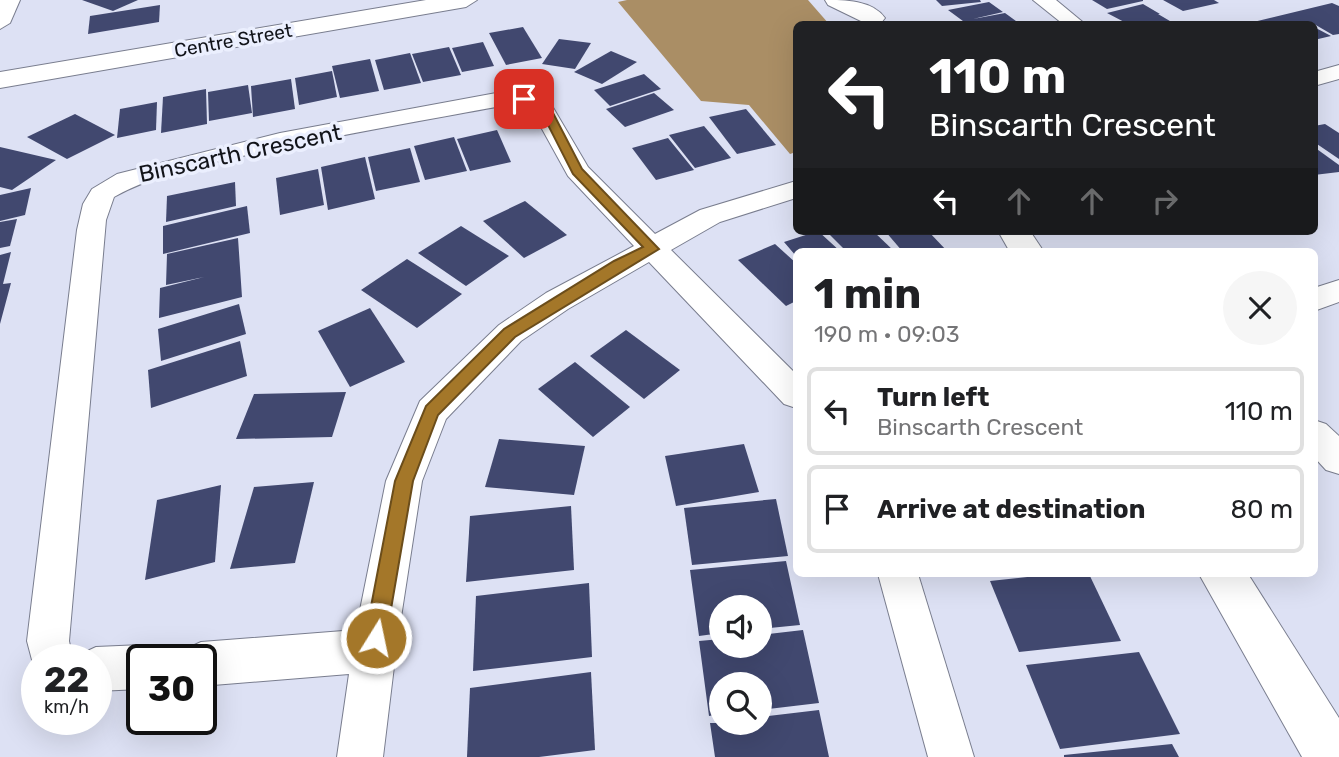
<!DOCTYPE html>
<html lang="en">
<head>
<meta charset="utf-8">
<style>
	body { margin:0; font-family:Rubik,sans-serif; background:#f6f6f6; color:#202124; height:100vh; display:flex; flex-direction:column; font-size:26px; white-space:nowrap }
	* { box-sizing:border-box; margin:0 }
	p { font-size:23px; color:#757577 }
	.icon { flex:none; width:38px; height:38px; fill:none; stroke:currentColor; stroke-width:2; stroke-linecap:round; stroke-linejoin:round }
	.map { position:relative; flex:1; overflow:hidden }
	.sheet { position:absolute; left:793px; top:248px; width:525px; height:329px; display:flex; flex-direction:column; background:#fff; border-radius:10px; box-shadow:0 7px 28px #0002 }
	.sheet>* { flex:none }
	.guide { position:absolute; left:793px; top:21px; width:525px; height:214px; border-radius:10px; box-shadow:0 7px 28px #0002; background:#202124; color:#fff; overflow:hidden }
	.fabs { position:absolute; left:709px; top:595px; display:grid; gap:14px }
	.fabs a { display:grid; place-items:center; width:63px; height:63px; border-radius:50%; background:#fff; box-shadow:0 7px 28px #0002; font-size:35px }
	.speed { position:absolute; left:21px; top:644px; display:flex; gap:14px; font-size:35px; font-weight:700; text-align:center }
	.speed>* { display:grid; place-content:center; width:91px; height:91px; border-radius:50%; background:#fff; box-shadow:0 7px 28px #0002; line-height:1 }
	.speed small { font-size:18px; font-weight:400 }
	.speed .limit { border:4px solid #111; border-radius:10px; background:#fff; color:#111 }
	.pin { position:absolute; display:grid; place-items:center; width:60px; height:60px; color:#fff; margin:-30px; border-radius:14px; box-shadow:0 4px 10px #0006 }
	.me { position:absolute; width:77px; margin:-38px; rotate:10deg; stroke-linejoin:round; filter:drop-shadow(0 0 5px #0008) }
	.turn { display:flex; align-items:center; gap:24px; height:147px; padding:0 21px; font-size:32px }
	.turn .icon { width:91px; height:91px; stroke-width:2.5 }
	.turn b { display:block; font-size:49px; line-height:60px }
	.lanes { display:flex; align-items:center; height:66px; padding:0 21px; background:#0003; justify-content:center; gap:35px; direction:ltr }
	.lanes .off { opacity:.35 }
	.round { display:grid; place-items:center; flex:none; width:74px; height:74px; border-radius:37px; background:#f6f6f6 }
	.overview { display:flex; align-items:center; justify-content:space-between; height:119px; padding:0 21px }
	h1 { font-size:42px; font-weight:700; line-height:52px }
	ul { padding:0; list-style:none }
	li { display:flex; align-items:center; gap:21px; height:88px; margin:0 14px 10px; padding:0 7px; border:4px solid #e0e0e0; border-radius:10px }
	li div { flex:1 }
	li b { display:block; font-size:26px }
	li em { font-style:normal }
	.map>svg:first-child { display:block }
	.water { fill:#aa8e65 }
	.building { fill:#41486f }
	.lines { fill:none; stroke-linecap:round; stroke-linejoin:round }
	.street-casing { stroke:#797d8e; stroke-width:2 }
	.secondary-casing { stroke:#797d8e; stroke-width:2 }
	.street { fill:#fff; fill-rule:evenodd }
	.secondary { fill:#fff; fill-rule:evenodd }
	.route { fill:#a47729; stroke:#6b4d1b; stroke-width:2 }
	.labels { text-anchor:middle; stroke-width:7; stroke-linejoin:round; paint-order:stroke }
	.far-street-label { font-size:19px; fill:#12141a; stroke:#ebeffe }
	.street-label { font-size:23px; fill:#12141a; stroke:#ebeffe }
</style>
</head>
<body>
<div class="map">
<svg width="1339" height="757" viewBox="0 0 1339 757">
	<rect width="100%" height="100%" fill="#dde1f4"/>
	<path class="water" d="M627,0H808L829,24H796V152L790,154L749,105L701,101L618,2Z"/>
	<g class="building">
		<path d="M82,0H138L113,11Z"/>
		<path d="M936,0H980L981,2L942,6Z"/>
		<path d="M1092,0H1143V1L1107,9Z"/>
		<path d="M1163,0H1214L1219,3L1183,11Z"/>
		<path d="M989,2L1003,12L973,19L1005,13L1020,24H967L948,10Z"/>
		<path d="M1332,3L1339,6V34L1333,35L1314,24H1245Z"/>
		<path d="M1143,4L1160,14H1158L1175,24H1128L1107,13Z"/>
		<path d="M160,5L159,22L88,34L90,16Z"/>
		<path d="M523,27L542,58L506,65L489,33Z"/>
		<path d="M1314,27L1331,36L1314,40Z"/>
		<path d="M559,39L591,43L575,69L542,64Z"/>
		<path d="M483,42L494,66L462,72L452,48Z"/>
		<path d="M449,47L461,75L423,82L412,54Z"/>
		<path d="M611,51L637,62L602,84L574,72Z"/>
		<path d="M410,53L421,83L384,90L375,60Z"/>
		<path d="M370,59L379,91L340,98L332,66Z"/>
		<path d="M332,71L337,97L299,105L295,78Z"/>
		<path d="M644,74L661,89L610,106L594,90Z"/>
		<path d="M291,79L295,109L253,117L251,86Z"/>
		<path d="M248,85L252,113L209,121L208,92Z"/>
		<path d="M206,89L207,124L161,133L163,97Z"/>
		<path d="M654,93L674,110L625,127L606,109Z"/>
		<path d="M157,102L156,130L117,138L120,109Z"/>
		<path d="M746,109L776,145L737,154L709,117Z"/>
		<path d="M75,114L115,135L67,159L27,137Z"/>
		<path d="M1325,124L1339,133V159L1314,142V126Z"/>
		<path d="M704,126L731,158L695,168L669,135Z"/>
		<path d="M497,130L511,162L470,171L457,139Z"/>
		<path d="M454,137L467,171L425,180L414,146Z"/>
		<path d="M668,138L694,170L656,180L632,148Z"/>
		<path d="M0,147L56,160L12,190L0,187Z"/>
		<path d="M1314,147L1339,165V172L1314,175Z"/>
		<path d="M410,148L420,182L376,191L368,157Z"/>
		<path d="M365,157L375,199L328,210L321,167Z"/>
		<path d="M318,169L324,205L280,215L276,178Z"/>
		<path d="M235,182L236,206L166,222L167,196Z"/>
		<path d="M31,188L25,215L0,221V195Z"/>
		<path d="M525,201L567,235L524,258L483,221Z"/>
		<path d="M247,206L250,233L163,254V226Z"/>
		<path d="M17,219L10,246L0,248V222Z"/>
		<path d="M461,226L509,256L466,286L418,253Z"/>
		<path d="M818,231L841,252H796V256L784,242Z"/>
		<path d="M833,231H873L895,252H847L828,233Z"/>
		<path d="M885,231H928L948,252H903Z"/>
		<path d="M238,238L242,297L159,318L160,288L204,277L166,285L167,254Z"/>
		<path d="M775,244L796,263V301L786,306L738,260Z"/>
		<path d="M11,252L3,284L11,283L0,324V255Z"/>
		<path d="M407,259L462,294L417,328L361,290Z"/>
		<path d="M239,304L246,334L161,361L158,329Z"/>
		<path d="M370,308L405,362L350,387L318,331Z"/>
		<path d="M626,330L680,370L644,399L590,356Z"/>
		<path d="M240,341L247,376L151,408L148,370Z"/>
		<path d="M575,362L630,407L593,437L538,389Z"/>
		<path d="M346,392L332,437L236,439L254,394Z"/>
		<path d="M499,439L585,446L574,495L485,487Z"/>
		<path d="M744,444L759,492L676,506L665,456Z"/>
		<path d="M314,482L295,563L230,569L254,487Z"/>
		<path d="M221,485L215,562L145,580L157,500Z"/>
		<path d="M776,499L788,556L692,565L684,508Z"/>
		<path d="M571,506L574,570L466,582L470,516Z"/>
		<path d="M786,561L800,625L760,629V607H721V633L699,636L690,570Z"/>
		<path d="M1054,574H1089L1121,641L1019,652L990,581Z"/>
		<path d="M589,583L592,657L473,671L476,596Z"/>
		<path d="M803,630L819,703L760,710V684H721V714L709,716L699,641L721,639V646H760V635Z"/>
		<path d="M1139,652L1180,734L1060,749L1026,665Z"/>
		<path d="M591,672L595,750L539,757H467L470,688Z"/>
		<path d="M819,710L829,757H715L710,723H760V717Z"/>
		<path d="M1172,744L1179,757H1064V755Z"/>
	</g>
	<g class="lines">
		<g class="street-casing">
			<g id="street">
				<path d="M0,0H20L10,23L0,29Z"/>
				<path d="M1033,0H1056L1085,24H1063Z"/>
				<path d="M1339,65V79L1314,86V72Z"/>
				<path d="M507,91L548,99L588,167L655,234L700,210L796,181V198L720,222L671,250L796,374V408L784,404L649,262L568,309L521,341L446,419L422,481L396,650L383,757H337L349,674L201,686V660H181L186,649L201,642L356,630L386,481L420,401L499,325L546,293L634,246L568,176L531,109L507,105C425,120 343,134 261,152C211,163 159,172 114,197L106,220L69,641L73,660H37L36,675L27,641L77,230L83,204L92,189L117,174L280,133Z"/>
				<path d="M1339,280V302L1314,311V288Z"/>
				<path d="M1314,420L1326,424L1339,436V474L1326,470L1314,457Z"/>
				<path d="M878,574H918L974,757H928Z"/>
				<path d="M142,645L157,652L161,660H142V689L96,691V660H78L81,654L96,647Z"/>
			</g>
		</g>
		<g class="secondary-casing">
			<g id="secondary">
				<path d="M426,0H477L466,7L0,88V72Z"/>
				<path d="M825,0C845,0 872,0 885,18L881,23H865L828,5Z"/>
				<path d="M998,231H1030L1044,252H1010Z"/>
				<path d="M1199,574H1248L1339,718V757H1302Z"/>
			</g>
		</g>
		<use href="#street" class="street"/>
		<use href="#secondary" class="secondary"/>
	</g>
	<path class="route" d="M524,96L544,102L551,109L582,169L659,249L515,337L438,415L413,481L386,638L383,645L376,648L368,645L365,638L395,481L426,406L504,329L614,261L643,247L573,174L542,113L536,107L518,99Z"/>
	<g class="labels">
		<g class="far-street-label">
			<text transform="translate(233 40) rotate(-10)" y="7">Centre Street</text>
		</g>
		<g class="street-label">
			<text transform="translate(240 153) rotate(-12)" y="8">Binscarth Crescent</text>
		</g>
	</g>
</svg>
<div class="fabs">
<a><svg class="icon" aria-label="sound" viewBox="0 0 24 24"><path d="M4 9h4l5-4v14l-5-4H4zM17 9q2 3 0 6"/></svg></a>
<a><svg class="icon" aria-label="search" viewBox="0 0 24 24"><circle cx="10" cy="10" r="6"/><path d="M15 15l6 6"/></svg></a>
</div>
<div class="speed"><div>22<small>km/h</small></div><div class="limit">30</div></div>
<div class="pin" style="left:524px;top:99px;background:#d93025"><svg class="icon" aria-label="arrive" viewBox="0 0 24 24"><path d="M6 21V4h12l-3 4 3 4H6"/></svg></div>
<svg class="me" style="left:376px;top:638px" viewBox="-20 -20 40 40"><circle r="17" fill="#a47729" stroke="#fff" stroke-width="3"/><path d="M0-11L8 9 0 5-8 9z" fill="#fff"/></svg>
<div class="guide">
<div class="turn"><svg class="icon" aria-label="left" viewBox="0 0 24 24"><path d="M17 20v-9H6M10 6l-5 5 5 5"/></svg><div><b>110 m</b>Binscarth Crescent</div></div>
<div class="lanes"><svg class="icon" aria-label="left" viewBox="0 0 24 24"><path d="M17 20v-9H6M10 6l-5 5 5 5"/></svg><svg class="icon off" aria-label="ahead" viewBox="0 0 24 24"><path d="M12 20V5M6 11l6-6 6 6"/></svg><svg class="icon off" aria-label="ahead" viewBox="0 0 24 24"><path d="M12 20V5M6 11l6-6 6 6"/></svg><svg class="icon off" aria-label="right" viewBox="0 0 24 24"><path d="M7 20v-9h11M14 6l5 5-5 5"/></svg></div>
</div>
<section class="sheet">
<div class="overview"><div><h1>1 min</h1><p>190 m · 09:03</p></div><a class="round"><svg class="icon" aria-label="close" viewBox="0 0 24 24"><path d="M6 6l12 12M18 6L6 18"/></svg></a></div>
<ul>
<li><svg class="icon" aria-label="left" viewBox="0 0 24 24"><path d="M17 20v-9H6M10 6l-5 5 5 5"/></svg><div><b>Turn left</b><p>Binscarth Crescent</p></div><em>110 m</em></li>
<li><svg class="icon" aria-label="arrive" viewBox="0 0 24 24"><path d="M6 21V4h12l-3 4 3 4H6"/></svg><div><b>Arrive at destination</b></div><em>80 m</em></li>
</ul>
</section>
</div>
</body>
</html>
